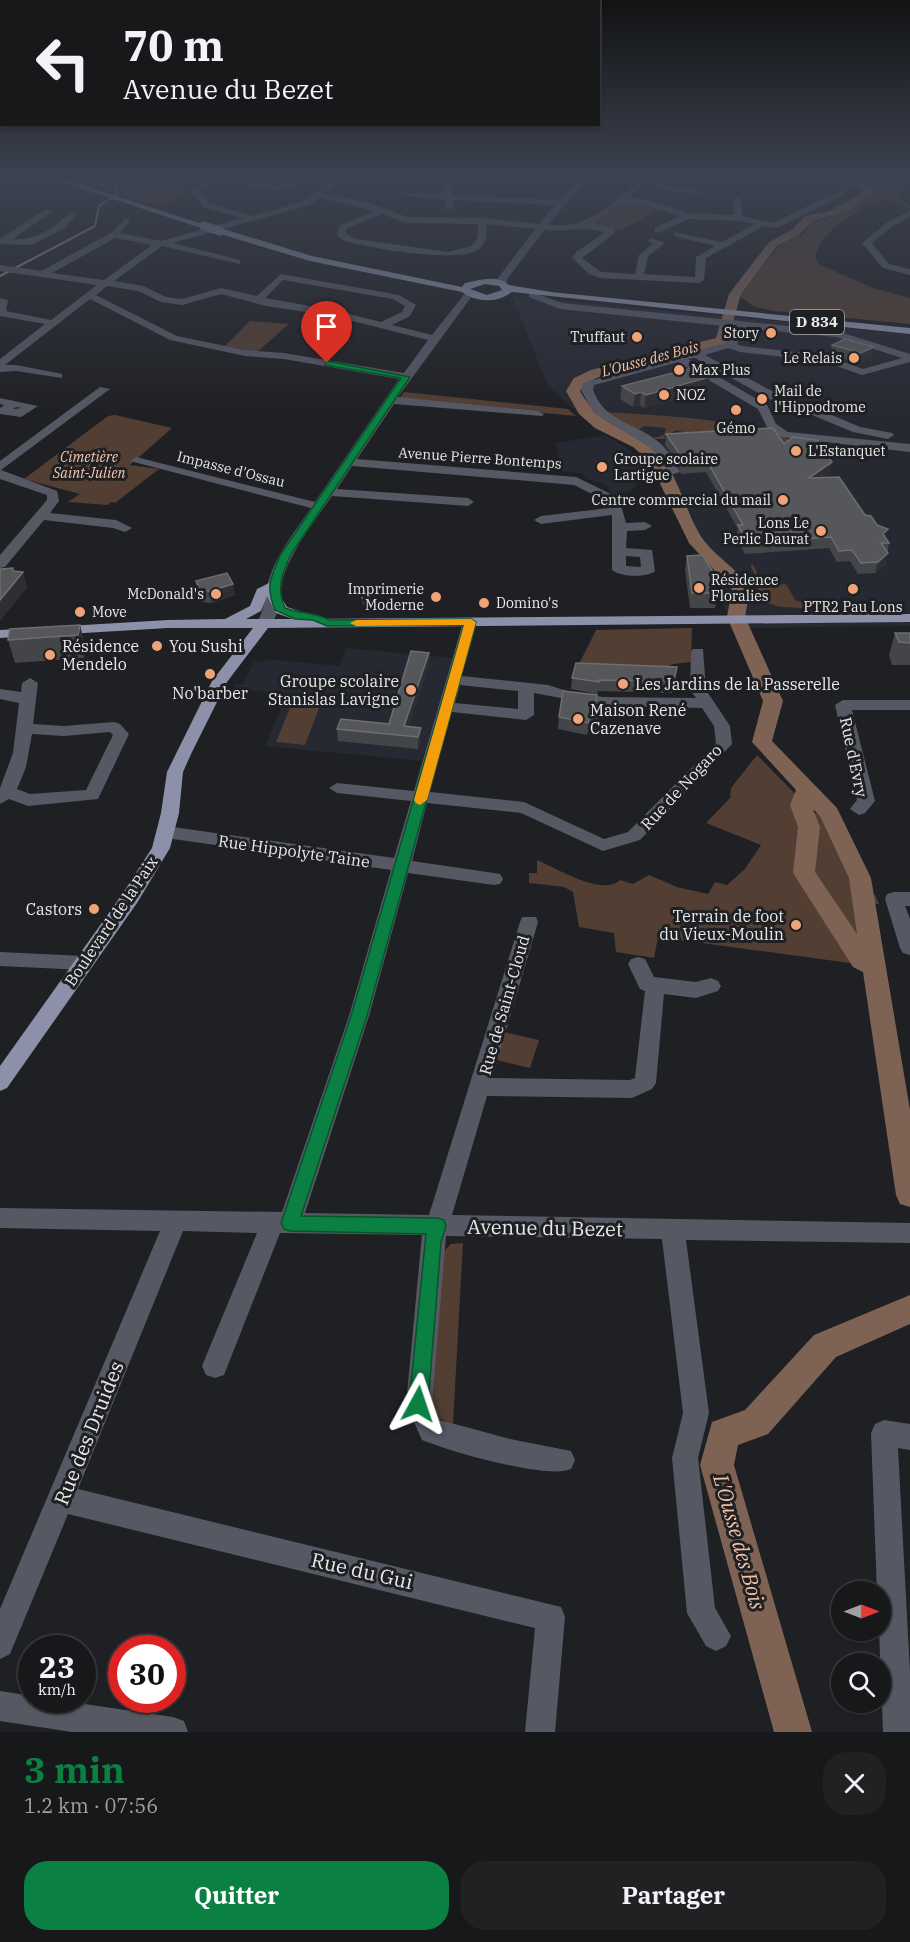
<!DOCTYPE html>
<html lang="fr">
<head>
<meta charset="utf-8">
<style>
	body { margin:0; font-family:"IBM Plex Serif",serif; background:#202123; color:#f1f3f6; height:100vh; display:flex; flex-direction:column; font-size:22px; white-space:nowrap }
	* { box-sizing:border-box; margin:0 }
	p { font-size:20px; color:#9ea0a2 }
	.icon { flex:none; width:33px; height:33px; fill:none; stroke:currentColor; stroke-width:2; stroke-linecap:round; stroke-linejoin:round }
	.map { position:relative; height:1732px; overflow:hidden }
	.sheet { display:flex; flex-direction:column; background:#17181a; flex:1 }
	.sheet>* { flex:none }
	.guide { position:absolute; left:0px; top:0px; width:600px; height:126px; box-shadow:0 2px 4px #0004,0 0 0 2px #363739; background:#17181a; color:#f1f3f6; overflow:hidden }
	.needle { width:39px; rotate:90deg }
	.buttons { position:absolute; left:831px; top:1581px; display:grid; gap:12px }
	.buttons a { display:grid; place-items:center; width:60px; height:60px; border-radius:50%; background:#17181a; box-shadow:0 2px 4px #0004,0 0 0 2px #363739; font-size:30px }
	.speed { position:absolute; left:18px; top:1635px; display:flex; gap:12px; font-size:30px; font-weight:700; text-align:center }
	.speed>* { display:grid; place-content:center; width:78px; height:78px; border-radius:50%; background:#17181a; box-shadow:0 2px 4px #0004,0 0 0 2px #363739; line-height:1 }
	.speed small { font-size:15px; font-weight:400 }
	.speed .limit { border:9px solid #d22; background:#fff; color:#111 }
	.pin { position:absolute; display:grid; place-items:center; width:51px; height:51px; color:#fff; margin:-62px -26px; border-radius:50% 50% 50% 0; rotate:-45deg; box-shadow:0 0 6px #0007 }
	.pin .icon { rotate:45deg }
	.me { position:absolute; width:66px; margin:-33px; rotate:5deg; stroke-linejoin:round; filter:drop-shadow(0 0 4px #0008) }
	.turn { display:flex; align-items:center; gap:21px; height:126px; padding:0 24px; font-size:27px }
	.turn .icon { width:78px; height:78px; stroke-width:2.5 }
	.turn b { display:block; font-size:42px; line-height:51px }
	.round { display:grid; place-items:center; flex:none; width:63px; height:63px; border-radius:24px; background:#202123 }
	.overview { display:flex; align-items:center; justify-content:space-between; height:102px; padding:0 24px }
	h1 { font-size:36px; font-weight:800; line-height:45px; color:#0b8043 }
	.button { display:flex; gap:12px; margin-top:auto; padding:12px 24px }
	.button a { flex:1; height:69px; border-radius:24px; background:#0b8043; color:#fff; font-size:24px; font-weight:800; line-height:69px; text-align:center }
	.button a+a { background:#202123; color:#f1f3f6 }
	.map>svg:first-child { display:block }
	.built { fill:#272932 }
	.green { fill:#523e33 }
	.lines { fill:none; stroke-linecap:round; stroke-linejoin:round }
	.stream { stroke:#9e8a81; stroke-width:2 }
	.river { fill:#7e6253; fill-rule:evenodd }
	.minor { fill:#565864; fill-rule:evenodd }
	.major { fill:#8c91a9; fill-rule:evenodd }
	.major-bridge { stroke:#8c91a9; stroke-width:9 }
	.wall { fill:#444548 }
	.shaded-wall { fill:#2e2f32 }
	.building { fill:#56575a; stroke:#6d6e70; stroke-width:1.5 }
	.route { fill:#0b8043; stroke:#07532c; stroke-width:1.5 }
	.slow { fill:#f59e0b }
	.poi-dot { fill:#efa377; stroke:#1f2023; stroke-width:2 }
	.labels { text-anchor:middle; stroke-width:6; stroke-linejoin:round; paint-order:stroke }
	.far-poi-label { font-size:14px; fill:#e9e9eb; stroke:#1f2023; text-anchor:start }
	.far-park-label { font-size:14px; font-style:italic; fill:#fac4a7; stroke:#1f2023 }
	.far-street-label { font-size:14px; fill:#e9e9eb; stroke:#1f2023 }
	.shield { fill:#1f2023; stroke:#acadaf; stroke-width:1.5 }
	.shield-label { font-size:15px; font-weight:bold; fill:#e9e9eb }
	.far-water-label { font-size:15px; font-style:italic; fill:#f6c1a3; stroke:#1f2023 }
	.poi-label { font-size:16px; fill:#e9e9eb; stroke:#1f2023; text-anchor:start }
	.street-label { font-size:16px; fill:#e9e9eb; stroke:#1f2023 }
	.near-street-label { font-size:20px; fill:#e9e9eb; stroke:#1f2023 }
	.near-water-label { font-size:21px; font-style:italic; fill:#f6c1a3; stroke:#1f2023 }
</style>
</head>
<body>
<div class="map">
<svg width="910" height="1732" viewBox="0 0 910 1732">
	<rect width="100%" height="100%" fill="#1f2023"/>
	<g class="built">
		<path d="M512,296L910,334V626L735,628L648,456L579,414L548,386Z"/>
		<path d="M606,435L641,458L648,472L631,491L613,495L606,485L589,480L582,473L560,471L556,443Z"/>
		<path d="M346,648L452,658L423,761L265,746L287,694L233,688L235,684L243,685L254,661L264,662L266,659L339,666Z"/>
	</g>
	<g class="green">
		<path d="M64,175H177L162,184L189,188L171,203L152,204L129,198L120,191L99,189L64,178Z"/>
		<path d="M814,175H910V186L898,196L910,206V209L887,199C861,207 821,230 815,257L820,265L873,288L910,298V324L774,311L755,307L738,295L783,242L804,234L811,222L826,219L874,193L857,182Z"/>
		<path d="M629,201L663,208L619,231L593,223Z"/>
		<path d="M250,321L289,324L257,352L225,346Z"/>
		<path d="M404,392L568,409L576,416L399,399Z"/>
		<path d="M604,412C637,414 780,420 795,445L686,435L687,433L676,430L664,437L665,439H650L664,435L666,428L645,426L636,431Z"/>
		<path d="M115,415L172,428L130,465L159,469L115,503L111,502L108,505L68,502L80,494L24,479L108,416Z"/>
		<path d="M750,565H753L764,586L786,584L796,601L829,605L831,609L780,607L759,600L758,581Z"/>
		<path d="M692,628L691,662L673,664L662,669L578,666L596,630Z"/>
		<path d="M292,703L320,706L305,745L276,742Z"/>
		<path d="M757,755L814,813L827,814L865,892L875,895L879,904H869L879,967L658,937L654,958L616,952L614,933L579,927L573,892L564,887L529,883V873H537V860C556,868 603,897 620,880L633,884L649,875L677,887L708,894L715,882L727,885L745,869L761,845L706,823L730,798L731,788Z"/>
		<path d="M504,1032L539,1040L530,1068L496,1060Z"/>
		<path d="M463,1243L453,1424L430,1415L441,1254L451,1244Z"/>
	</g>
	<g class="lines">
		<path class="stream" d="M0,276L95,226L99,206L117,194L116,185L127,178L124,175"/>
		<g class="river">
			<path d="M801,175C825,175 857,174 875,192L845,212L812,221L800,234L777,246L741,294L727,343L601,376L584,384L580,391C604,434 634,425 660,456C681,480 686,517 705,542C718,558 738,570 750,588L745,617L783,701L772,741L837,808L871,878L910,1110V1207L900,1204L896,1195L863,972L853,967L793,873L798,827L790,805L796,790L752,742L763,701L727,617L732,589L689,543L649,461L633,447L595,428L579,414L566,391L574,378L591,370L716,338L729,294L769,242L792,230L805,216L830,211L863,192L853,186ZM813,809L820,816L849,878L857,934L815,872L820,827Z"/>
			<path d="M910,1295V1324L836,1357L768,1434L738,1445L734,1465L812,1732H774L700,1465L712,1422L745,1410L814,1335Z"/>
		</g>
		<g class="minor">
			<path d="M213,175H241L248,182L280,186L302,180H330L336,175H345L325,194L366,202L407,217L482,218L539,224L555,205L454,200L452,207L448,210L444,207L446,200L401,195L405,193L444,194L441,186L445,175H453L449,186L453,195L560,200L582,175H590L548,225C587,228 604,210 632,187C638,181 632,180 642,175H652L647,178L674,188L708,191L704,193L673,192L645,183L628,198H641L689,213L734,215V200L738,197L742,200V216L773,223L836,192L849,175H857L842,196L777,228L764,226L706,258L704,280L699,283L600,278L589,274L572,258L576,252L605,232C582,226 567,232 544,230L508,278L505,286L502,287L497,284L498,278L535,229L486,224C487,233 487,243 479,249C461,264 364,248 343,240L337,235L339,226L374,211L320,198L307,206L173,243L240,260V264L162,246L114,281L143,286L166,297L182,299L221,288L257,296L281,274L399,295L416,305L410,316L392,325L432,335L466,292H472V296L398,397L538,411L544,414L542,416L394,404L357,459L576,477L611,494L621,505L626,523L645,522L652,526L645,530L627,531L626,548L652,550L655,571C647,578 620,577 612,570V515L541,524L534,520L541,516L609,508L602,499L574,485L352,466L337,489L468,498L474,502L468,506L332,496C315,521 294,546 284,575C278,591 283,623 263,628L256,624C266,609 264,592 270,576C279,551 296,530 311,508L130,461L136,457L315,502L399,379L284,359L245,356L170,340L90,299L5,365H16L58,373L62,374V378L16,371L0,372V359L45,324L0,316V298L8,300L6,311L51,320L97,285L0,271V265L41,271L111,233L126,218L130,221L120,233L161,241L242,218L203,207L190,190ZM222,177L237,179L245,186L280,190L302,184L325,185L301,202L252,216L209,203L199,191ZM622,204H640L680,216L655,228V232L658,233L689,219L738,221L755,224L722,242L674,232V236L715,246L696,257L695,277L644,274L648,256L665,243L652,238L648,241L653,244L639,255L635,274L601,272L582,258L615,233V229L594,223ZM382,214L406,223L478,224V237L472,246L448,252L357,239L346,234V229ZM115,238L152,245L104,280L52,273ZM283,280L393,299L405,306L402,312L381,322L333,310L265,298ZM107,286L138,291L161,302L182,305L221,294L266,306L333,316L428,340L404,373L284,353L245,350L177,336L96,295ZM626,556L640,557L641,567L626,566Z"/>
			<path d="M46,209L53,211L13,239C35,241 55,228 70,212L77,214L65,228L31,245L0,244V239Z"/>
			<path d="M910,211V217L893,226L872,243L889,264L910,269V275L883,268L862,243L887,222Z"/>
			<path d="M532,292L562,303L837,331L910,354V362L862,375L822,361L740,352L728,348L705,355L794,403L820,410L860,427L892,433L894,435L888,439L853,432L812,415L786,408L695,358L688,359L767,405L776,424L788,432L910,444V452L782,437L768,429L758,409L678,362L594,385L593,390C605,423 638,423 661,444C670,452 675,463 680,472L670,475L651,448L594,413L581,390L583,383L725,343L733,327L560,309L529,297V293ZM743,328L836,337L902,358L863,369L824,355L742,346L737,344Z"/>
			<path d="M100,387L110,389L1,470L57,491L59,501L50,513L116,520L132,528L125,532L113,528L44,520L5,567L0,568V555L47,500V495L0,479V461Z"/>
			<path d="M0,398L38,406L21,417L0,414V408L4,405L0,404ZM16,407L22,408L13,409Z"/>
			<path d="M470,618L477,622L462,676L548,685L567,691L603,697L696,698L690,690L691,652L693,649H703L706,690L730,726L732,744L640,840L603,851L521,813L427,803L412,861L494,873L500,874L503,879L500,884L494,885L408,873L369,1016L305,1213L429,1215L520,922L522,917H536L538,922L492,1078L630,1080L635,1078L645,991L640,989L628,964L631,959L638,957L645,959L654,977L696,982L711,978L718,981L721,986L718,991L696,998L664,994L656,1083L652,1089L632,1098L487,1096L452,1215L910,1223V1243L686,1240L709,1413L698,1458L715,1608L731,1636L726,1646L716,1651L706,1646L687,1613L672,1458L683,1413L662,1239L446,1236L432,1403L440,1420L510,1439L571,1451L575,1460L571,1469C547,1480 449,1451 422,1440L406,1404L422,1235L280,1233L224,1375L215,1378L206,1375L202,1366L257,1233L183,1231L78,1489L561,1607L565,1617L555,1732H525L535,1628L68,1514L10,1654L0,1659V1609L160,1231L0,1228V1208L282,1212L349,1016L391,870L166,838L157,832L166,826L394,858L411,801L337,793L329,788L337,783L414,791L463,622ZM460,685L518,691V709L455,703ZM534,693L603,706L702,708L714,726L716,743L628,832L604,839L524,802L430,792L452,712L526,720L534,715Z"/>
			<path d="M30,678L38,683L33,724L64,726L114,722L120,724L129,734L98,799L28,806L9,799L0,804V788L13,753L19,703L0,699V689L21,692L22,683ZM110,732L113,735L86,790L30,794L17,789L26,767L32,734L64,736Z"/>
			<path d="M843,700H910V710H852L875,801L865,813L859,815L850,809L857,800L835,705Z"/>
			<path d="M894,892H910V906H905L910,919V955L903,953L900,948L885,899L887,894Z"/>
			<path d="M0,952L84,956L91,958L94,963L91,968L84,970L0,966Z"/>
			<path d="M884,1420L910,1424V1450L898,1448L910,1672V1732H883L879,1630L880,1592H877L871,1433L875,1424Z"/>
			<path d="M0,1691L32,1696V1700H57L173,1717L184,1721L188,1732H72L0,1721Z"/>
		</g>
		<g class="major">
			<path d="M40,175H52L208,226L201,228Z"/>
			<path d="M220,228L312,256L462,287L465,283C479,280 497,274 509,285L551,292L910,328V334L512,292C497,303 477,303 462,292L310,261L217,233L216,231ZM485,284L499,286L502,290L487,295L470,289Z"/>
			<path d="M275,580L282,584L276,589L287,607L308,614L309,619L910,614V622L268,628L227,682L192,752L183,772L179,813L170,848L137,903L7,1088L0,1091V1066L123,893L152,848L161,813L167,772L212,681L253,628H168L0,638V630L168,620L225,619L250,606L257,589ZM267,596L276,613L293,619H246L261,611Z"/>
		</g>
		<path class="major-bridge" d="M204,226L220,231"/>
	</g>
	<g class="wall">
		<path d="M832,345L874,347L872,357L859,363L830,355Z"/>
		<path d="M709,377L707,391L644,408L640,405L633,407L620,399L622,386Z"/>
		<path d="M666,434L784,444L830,459V473L823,477L865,515L889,543L885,564L875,573L858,574L850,561L837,562L829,548L745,554L736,537L738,529L706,472L681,474L676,460L665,445Z"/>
		<path d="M687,556L718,593L715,608H690L685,570Z"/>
		<path d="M196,581L235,595L212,603L202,602L197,592Z"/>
		<path d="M375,587L374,605H363L362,598Z"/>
		<path d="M80,625L85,648L84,658L15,663L8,640Z"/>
		<path d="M895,633H910V665H892L889,655Z"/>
		<path d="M429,665L408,726L421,728V740L418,749L338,741L337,729L389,724Z"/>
		<path d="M572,678L675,679L672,693L598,691L597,694L571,689Z"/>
		<path d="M596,706L600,708L597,730L589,729L587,735L558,729L559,717Z"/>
	</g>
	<g class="shaded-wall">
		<path d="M874,347L872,357L859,363L861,353Z"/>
		<path d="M709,377L707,391L644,408L646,395Z"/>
		<path d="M641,392L640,405L633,407L635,394Z"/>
		<path d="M832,451L830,461L827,455Z"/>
		<path d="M832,462L830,473L807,489L809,478Z"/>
		<path d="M888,529L885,540L883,534Z"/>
		<path d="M888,553L885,564L875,573L878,562Z"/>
		<path d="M23,572L27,588L0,621V600Z"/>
		<path d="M233,584L235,595L212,603L210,591Z"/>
		<path d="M80,625L85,648L84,658L78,635Z"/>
		<path d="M429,653V665L405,736L404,726Z"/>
		<path d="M421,728V740L418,749V737Z"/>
	</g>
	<g class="building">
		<path d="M845,339L874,347L861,353L832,345Z"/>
		<path d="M692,368L709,377L646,395L641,392L635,394L622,386Z"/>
		<path d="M773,428L784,444L793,437L817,440L822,447L832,451L827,455L832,462L809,478L839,477L865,515L871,516L877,525L888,529L883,534L889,543H881L888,553L878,562L861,563L852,550L839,551L831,537L747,542L738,525H743L707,461L683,463L677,450L666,434Z"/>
		<path d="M702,555L712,570L718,593H692L687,556Z"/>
		<path d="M13,568V571L23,572L0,600V569Z"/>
		<path d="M227,573L233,584L210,591L200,590L196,581Z"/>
		<path d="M363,587H375L374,597L362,598Z"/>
		<path d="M80,625L78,635L8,640L10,629Z"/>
		<path d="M895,633H910V643L899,642Z"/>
		<path d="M411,651L429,653L404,726L421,728L418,737L337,729L341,719L389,724Z"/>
		<path d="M576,663L677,667L674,681L599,680V682L572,678Z"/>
		<path d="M563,691L597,695L595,706L600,708L598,718L590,717L588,723L559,717Z"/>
	</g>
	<linearGradient id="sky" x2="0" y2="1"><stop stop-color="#111213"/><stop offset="0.42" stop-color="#3c4250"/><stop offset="1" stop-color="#3c4250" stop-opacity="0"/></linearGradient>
	<rect width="910" height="417" fill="url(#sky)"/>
	<path class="route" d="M327,361L410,377L291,554C282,574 276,587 285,608C301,614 315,612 329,620L471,619L476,622L367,1016L301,1216L438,1218L444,1220L446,1226L441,1242L428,1404L425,1410L418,1413L412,1410L409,1404L426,1234L290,1231L284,1229L281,1223L351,1016L464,625L327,626L313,620L295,619L275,610C265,586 271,577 281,554L401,378L325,365Z"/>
	<path class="slow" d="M471,619L476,622L427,800L420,805L416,803L414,800L464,625L356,626L350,623L356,620Z"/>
	<g class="poi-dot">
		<circle cx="771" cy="333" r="6"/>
		<circle cx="637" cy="337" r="6"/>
		<circle cx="854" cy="358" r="6"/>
		<circle cx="679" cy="370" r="6"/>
		<circle cx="664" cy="395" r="6"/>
		<circle cx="762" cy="399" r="6"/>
		<circle cx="736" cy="410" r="6"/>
		<circle cx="796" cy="451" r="6"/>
		<circle cx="602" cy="467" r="6"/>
		<circle cx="783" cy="500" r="6"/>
		<circle cx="821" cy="531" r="6"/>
		<circle cx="699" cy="588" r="6"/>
		<circle cx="853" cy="589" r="6"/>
		<circle cx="216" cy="594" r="6"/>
		<circle cx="436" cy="597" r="6"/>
		<circle cx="484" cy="603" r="6"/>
		<circle cx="80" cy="612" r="6"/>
		<circle cx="157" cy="646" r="6"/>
		<circle cx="50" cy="655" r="6"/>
		<circle cx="210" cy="674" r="6"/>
		<circle cx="623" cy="684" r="6"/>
		<circle cx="411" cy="690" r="6"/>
		<circle cx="578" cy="719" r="6"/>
		<circle cx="94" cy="909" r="6"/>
		<circle cx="796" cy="925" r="6"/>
	</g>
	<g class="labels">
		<g class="far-poi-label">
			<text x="759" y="338" text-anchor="end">Story</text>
			<text x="625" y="342" text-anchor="end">Truffaut</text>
			<text x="842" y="363" text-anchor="end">Le Relais</text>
			<text x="691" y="375">Max Plus</text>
			<text x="774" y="396">Mail de<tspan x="774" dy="16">l'Hippodrome</tspan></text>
			<text x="676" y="400">NOZ</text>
			<text x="736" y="433" text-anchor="middle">Gémo</text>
			<text x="808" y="456">L'Estanquet</text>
			<text x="614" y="464">Groupe scolaire<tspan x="614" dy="16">Lartigue</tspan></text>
			<text x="771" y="505" text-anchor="end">Centre commercial du mail</text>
			<text x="809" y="528" text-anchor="end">Lons Le<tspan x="809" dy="16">Perlic Daurat</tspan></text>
			<text x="711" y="585">Résidence<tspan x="711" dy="16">Floralies</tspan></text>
			<text x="424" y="594" text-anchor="end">Imprimerie<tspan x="424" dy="16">Moderne</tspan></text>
			<text x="204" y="599" text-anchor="end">McDonald's</text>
			<text x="496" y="608">Domino's</text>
			<text x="853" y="612" text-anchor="middle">PTR2 Pau Lons</text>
			<text x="92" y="617">Move</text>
		</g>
		<g class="far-park-label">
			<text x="89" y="462">Cimetière<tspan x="89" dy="16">Saint-Julien</tspan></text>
		</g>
		<g class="far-street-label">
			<text transform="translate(480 458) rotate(4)" y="5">Avenue Pierre Bontemps</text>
			<text transform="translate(231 469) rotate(14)" y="5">Impasse d'Ossau</text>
		</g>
		<rect class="shield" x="790" y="310" width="54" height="24" rx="4.5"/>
		<g class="shield-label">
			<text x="817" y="327">D 834</text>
		</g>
		<g class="far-water-label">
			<text transform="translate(650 359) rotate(-15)" y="5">L'Ousse des Bois</text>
		</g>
		<g class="poi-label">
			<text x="62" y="652">Résidence<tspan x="62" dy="18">Mendelo</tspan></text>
			<text x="169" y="652">You Sushi</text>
			<text x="399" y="687" text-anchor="end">Groupe scolaire<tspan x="399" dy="18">Stanislas Lavigne</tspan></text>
			<text x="635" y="690">Les Jardins de la Passerelle</text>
			<text x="210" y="699" text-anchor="middle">No'barber</text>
			<text x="590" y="716">Maison René<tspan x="590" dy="18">Cazenave</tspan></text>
			<text x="82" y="915" text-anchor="end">Castors</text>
			<text x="784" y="922" text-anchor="end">Terrain de foot<tspan x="784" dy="18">du Vieux-Moulin</tspan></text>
		</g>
		<g class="street-label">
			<text transform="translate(854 757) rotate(78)" y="6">Rue d'Evry</text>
			<text transform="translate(681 787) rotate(-47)" y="6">Rue de Nogaro</text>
			<text transform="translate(294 851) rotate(8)" y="6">Rue Hippolyte Taine</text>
			<text transform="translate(111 921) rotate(-56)" y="6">Boulevard de la Paix</text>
			<text transform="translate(504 1005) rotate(-74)" y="6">Rue de Saint-Cloud</text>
		</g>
		<g class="near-street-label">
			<text transform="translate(545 1228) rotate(1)" y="7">Avenue du Bezet</text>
			<text transform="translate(89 1433) rotate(-68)" y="7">Rue des Druides</text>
			<text transform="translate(362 1571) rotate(13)" y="7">Rue du Gui</text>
		</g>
		<g class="near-water-label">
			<text transform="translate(739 1542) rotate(74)" y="7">L'Ousse des Bois</text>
		</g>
	</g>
</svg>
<div class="buttons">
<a><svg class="needle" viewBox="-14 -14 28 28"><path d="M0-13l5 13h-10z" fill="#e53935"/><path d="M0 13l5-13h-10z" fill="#9ea0a2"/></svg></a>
<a><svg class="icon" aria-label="search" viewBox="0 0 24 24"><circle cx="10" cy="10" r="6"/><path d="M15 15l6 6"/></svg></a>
</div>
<div class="speed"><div>23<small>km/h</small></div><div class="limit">30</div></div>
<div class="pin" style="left:327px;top:363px;background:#d93025"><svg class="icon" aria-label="arrive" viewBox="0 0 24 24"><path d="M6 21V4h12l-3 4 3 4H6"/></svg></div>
<svg class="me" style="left:418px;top:1404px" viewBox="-20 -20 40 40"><path d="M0-17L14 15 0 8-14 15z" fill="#0b8043" stroke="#fff" stroke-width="4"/></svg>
<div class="guide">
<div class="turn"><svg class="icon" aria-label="left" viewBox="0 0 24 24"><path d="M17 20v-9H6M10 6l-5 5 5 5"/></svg><div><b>70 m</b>Avenue du Bezet</div></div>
</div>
</div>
<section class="sheet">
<div class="overview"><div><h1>3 min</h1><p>1.2 km · 07:56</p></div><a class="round"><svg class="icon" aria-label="close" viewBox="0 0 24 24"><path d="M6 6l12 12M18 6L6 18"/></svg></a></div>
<div class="button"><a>Quitter</a><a>Partager</a></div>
</section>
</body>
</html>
